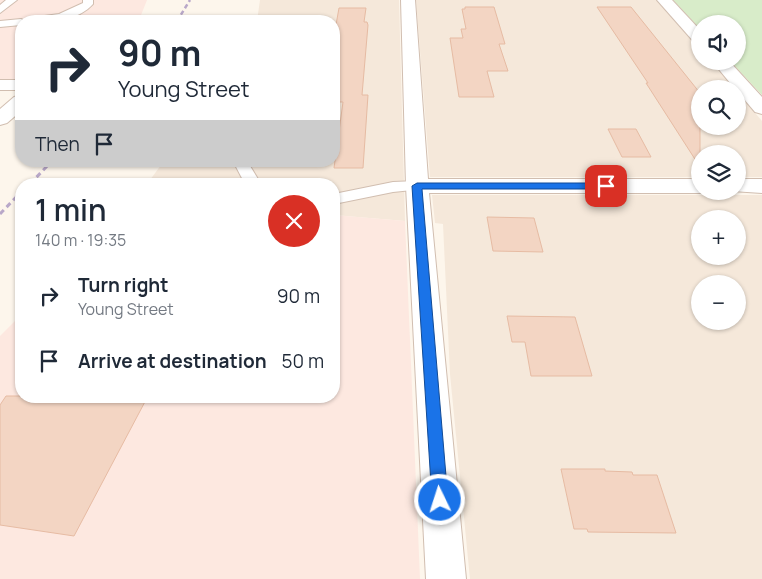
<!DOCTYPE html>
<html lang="en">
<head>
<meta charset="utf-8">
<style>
	body { margin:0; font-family:Manrope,sans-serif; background:#f2f2f3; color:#1f2937; height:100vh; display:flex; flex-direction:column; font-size:19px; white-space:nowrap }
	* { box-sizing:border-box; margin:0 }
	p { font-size:16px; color:#747a83 }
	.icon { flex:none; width:28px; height:28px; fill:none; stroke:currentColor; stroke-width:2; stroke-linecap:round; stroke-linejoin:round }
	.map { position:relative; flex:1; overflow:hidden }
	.side { position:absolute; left:15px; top:178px; width:325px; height:225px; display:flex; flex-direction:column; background:#fff; border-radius:20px; box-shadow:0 1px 4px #0004 }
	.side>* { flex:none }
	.hud { position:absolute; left:15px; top:15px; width:325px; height:152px; border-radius:20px; box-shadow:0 1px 4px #0004; background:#fff; color:#1f2937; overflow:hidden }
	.controls { position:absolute; left:691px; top:15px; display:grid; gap:10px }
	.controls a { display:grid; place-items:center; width:55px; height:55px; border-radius:50%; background:#fff; box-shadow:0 1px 4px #0004; font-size:25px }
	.pin { position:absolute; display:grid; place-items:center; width:42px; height:42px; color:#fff; margin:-21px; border-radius:10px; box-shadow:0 2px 8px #0006 }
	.me { position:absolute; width:55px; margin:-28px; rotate:356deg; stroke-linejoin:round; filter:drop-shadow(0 0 4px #0008) }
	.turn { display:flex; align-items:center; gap:18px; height:105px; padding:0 20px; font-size:22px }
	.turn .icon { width:65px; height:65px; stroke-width:2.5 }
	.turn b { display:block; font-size:35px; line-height:42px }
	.then { display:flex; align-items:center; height:48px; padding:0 20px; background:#0003; gap:10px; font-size:19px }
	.round { display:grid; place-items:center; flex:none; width:52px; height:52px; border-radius:26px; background:#f2f2f3 }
	.headline { display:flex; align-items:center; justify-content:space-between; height:85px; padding:0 20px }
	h1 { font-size:30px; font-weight:600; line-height:38px }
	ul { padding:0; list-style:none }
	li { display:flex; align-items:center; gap:15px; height:65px; padding:0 20px }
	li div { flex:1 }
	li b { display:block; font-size:19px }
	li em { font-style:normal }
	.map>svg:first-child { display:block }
	.residential { fill:#f5e8da; fill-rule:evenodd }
	.commercial { fill:#fde8e0 }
	.green { fill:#d8ecc9 }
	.building { fill:#f3d5c3; stroke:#e6bba3 }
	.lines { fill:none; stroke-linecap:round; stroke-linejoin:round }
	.lane-casing { stroke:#d1beb0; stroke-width:2 }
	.street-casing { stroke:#d1beb0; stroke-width:2 }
	.lane { fill:#fff; fill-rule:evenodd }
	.street { fill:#fff; fill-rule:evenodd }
	.rail-far1 { stroke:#b9a8c9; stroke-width:2.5; stroke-dasharray:4.5 3; stroke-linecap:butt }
	.rail { stroke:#b9a8c9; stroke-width:3; stroke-dasharray:5.5 4; stroke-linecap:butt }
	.route { fill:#1a73e8; stroke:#114b97 }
</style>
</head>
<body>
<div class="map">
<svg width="762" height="579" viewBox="0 0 762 579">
	<rect width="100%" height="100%" fill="#fdf6ec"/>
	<g class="residential">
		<path d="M260,0H399L405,221L334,215V184H147L164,161H334V21H257Z"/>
		<path d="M416,0H656L700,50V61H710L734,89H700V126H738V93L762,121V177H738V154H700V177H430Z"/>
		<path d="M432,195H762V579H470L450,374L443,224L435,223ZM700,219H738V256H700ZM700,284H738V321H700Z"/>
	</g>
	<g class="commercial">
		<path d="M0,0H147L141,15L134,21H21V80H0Z"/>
		<path d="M334,215L405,221L420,579H0V336L21,315V396H334Z"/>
	</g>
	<path class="green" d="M673,0H762V95L730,61H738V24H700V29Z"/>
	<g class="building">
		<path d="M465,7H494L505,44H499L508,71H487L494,97H459L450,38H463L461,29H466L462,9H465Z"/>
		<path d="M597,7H631L700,93V167L646,83H648Z"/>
		<path d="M339,8H366L364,22H367L368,25L362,95H368L363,168H334L343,102H334V36Z"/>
		<path d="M608,129H636L651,157H622Z"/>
		<path d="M487,217L534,218L543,252L493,251Z"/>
		<path d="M507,316L575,317L592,376H531L525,342H512Z"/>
		<path d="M6,396H148L74,536L0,525V405Z"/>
		<path d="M561,469H605V471L632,472L633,475H657L676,533L588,532L587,529H574Z"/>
	</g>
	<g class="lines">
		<g class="lane-casing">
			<g id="lane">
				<path d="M6,0H17L0,13V5Z"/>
				<path d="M83,0H93V4C75,24 45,21 21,21V25L0,27V21L21,19L25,21L30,18L59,14L83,3Z"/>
				<path d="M233,161H247L261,184H245Z"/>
				<path d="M417,181L422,183L425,186L422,189L393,192L334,204V194L393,182Z"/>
			</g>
		</g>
		<g class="street-casing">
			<g id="street">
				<path d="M401,0H415L428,179H700V191H706L700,193H429L466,579H426L406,186Z"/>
				<path d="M657,0H672L700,30V44L694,42Z"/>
				<path d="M712,61H729L762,97V114L755,112L738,92V89H735Z"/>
				<rect x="0" y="80" width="21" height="10"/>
				<path d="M21,95V111L7,123L0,125V109L14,97Z"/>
				<path d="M738,179H762V193L732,191H738Z"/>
			</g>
		</g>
		<use href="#lane" class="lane"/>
		<use href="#street" class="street"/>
		<path class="rail-far1" d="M177,21L190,0"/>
		<g class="rail">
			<path d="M30,184L52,161"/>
			<path d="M0,214L21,192"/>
		</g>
	</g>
	<path class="route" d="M417,183H606L610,186L606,189H422L448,500L445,505L440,507L434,505L432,500L412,186Z"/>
</svg>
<div class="controls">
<a><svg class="icon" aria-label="sound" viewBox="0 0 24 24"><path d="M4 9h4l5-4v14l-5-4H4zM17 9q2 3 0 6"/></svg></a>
<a><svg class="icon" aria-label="search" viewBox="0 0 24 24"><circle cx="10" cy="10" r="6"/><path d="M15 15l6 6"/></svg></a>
<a><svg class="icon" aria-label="layers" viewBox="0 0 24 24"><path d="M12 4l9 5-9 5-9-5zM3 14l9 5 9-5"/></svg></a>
<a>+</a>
<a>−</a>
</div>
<div class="pin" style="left:606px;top:186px;background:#d93025"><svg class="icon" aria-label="arrive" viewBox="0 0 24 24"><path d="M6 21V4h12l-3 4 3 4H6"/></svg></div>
<svg class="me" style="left:440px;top:500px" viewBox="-20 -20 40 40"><circle r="17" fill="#1a73e8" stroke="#fff" stroke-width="3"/><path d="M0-11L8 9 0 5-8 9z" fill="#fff"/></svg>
<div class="hud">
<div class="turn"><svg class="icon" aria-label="right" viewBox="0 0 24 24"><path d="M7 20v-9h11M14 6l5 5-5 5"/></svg><div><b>90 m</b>Young Street</div></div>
<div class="then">Then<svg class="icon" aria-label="arrive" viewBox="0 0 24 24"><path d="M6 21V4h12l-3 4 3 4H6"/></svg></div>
</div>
<section class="side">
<div class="headline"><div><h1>1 min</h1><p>140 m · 19:35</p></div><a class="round" style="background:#d93025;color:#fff"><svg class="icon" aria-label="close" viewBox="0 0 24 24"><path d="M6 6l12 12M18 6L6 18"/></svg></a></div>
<ul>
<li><svg class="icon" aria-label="right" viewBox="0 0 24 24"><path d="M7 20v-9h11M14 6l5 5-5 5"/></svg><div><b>Turn right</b><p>Young Street</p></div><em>90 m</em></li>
<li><svg class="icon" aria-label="arrive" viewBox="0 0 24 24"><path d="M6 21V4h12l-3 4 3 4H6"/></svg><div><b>Arrive at destination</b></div><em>50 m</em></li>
</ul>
</section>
</div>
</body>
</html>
